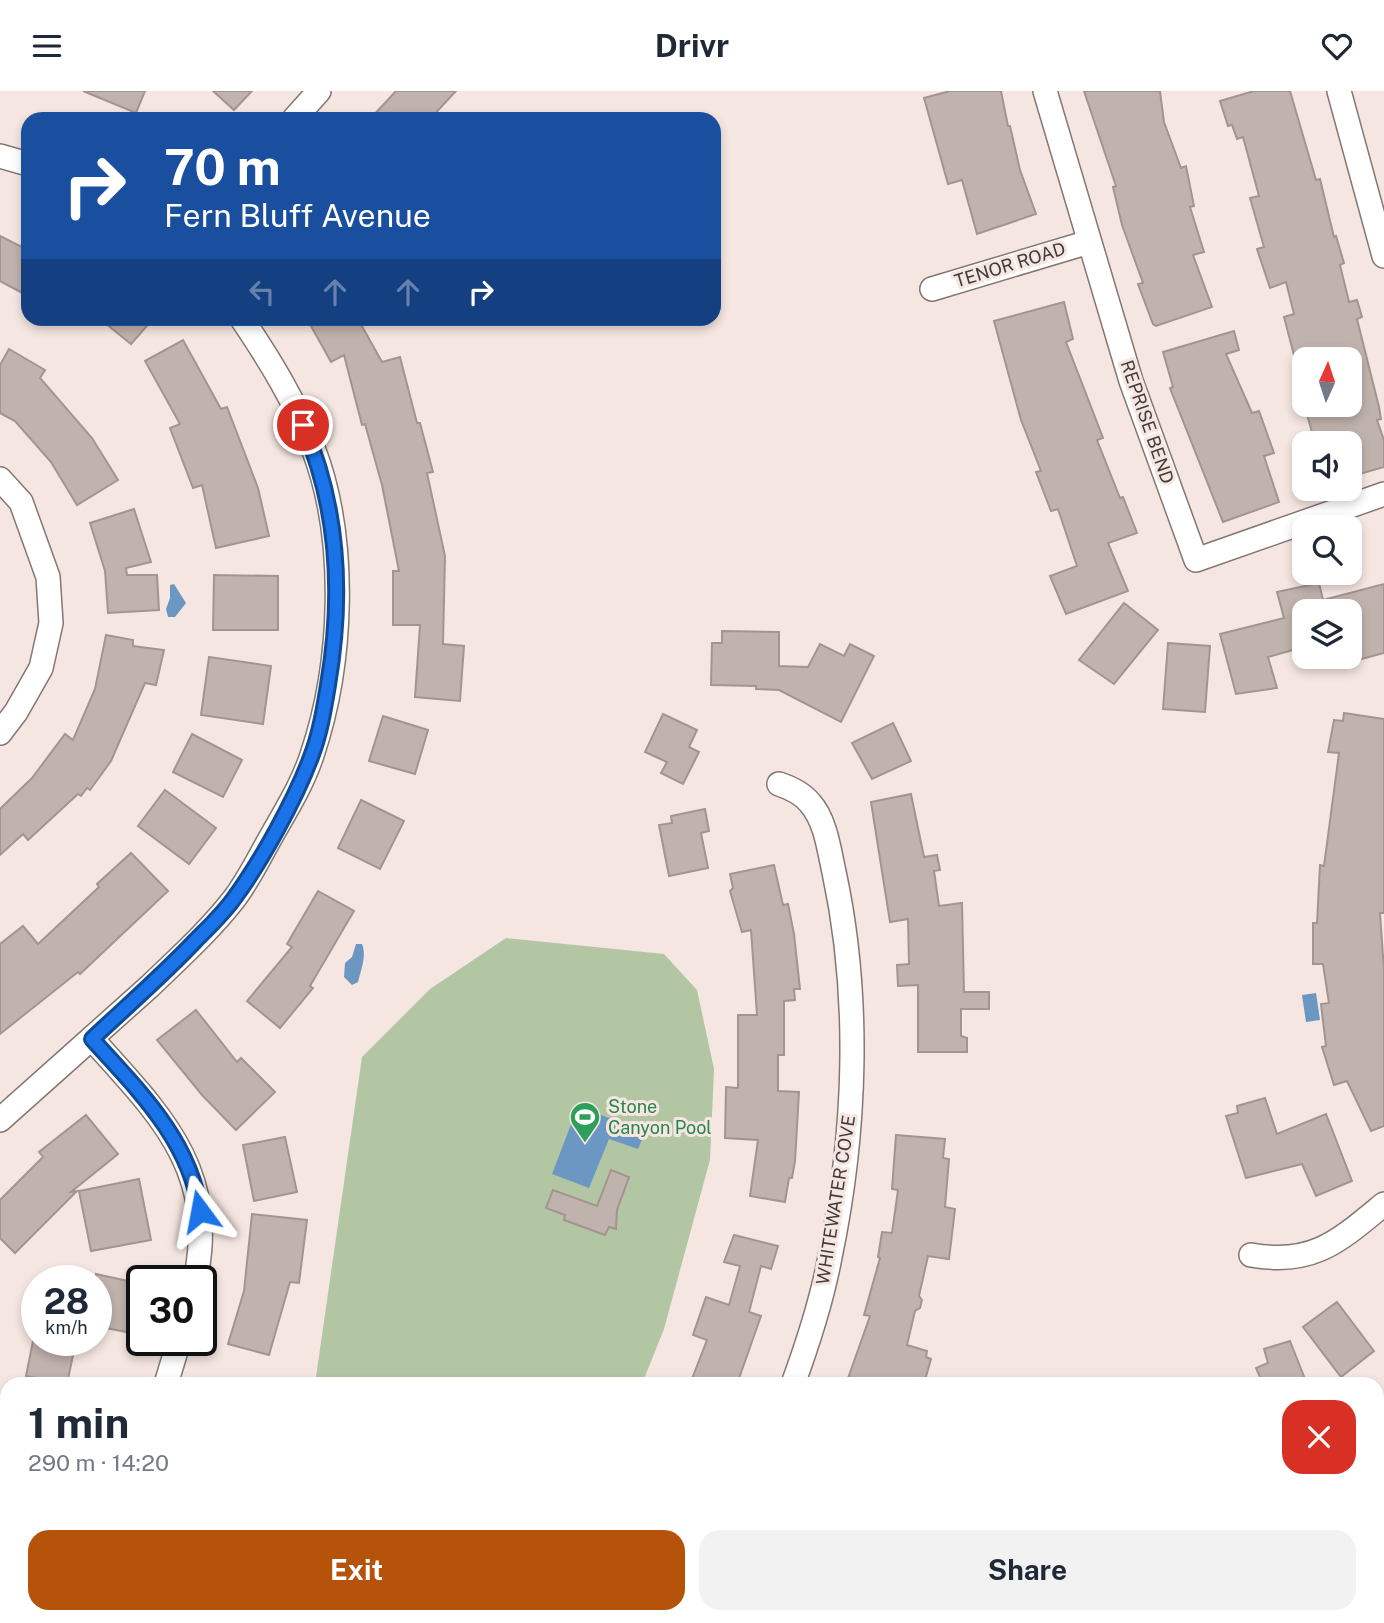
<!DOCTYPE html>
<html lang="en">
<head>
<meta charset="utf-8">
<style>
	body { margin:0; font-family:"Public Sans",sans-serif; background:#f2f2f3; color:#1f2937; height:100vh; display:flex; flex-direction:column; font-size:26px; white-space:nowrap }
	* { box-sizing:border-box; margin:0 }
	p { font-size:23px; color:#747a83 }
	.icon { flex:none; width:38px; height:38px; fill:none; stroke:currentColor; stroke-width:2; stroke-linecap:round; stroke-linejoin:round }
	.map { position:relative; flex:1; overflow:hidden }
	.drawer { position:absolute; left:0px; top:1286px; width:1384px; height:247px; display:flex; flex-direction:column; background:#fff; border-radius:21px 21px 0 0; box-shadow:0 4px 10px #0003 }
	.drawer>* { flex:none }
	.hud { position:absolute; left:21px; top:21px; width:700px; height:214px; border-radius:21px; box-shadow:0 4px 10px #0003; background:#1a4fa0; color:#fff; overflow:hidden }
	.needle { width:46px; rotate:3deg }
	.fabs { position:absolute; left:1292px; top:256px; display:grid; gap:14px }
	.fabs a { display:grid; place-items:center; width:70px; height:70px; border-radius:14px; background:#fff; box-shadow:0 4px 10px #0003; font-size:35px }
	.speed { position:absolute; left:21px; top:1174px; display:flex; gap:14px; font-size:35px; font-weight:700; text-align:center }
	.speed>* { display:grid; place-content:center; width:91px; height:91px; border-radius:50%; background:#fff; box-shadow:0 4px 10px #0003; line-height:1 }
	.speed small { font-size:18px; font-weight:400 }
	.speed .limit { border:4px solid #111; border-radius:10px; background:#fff; color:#111 }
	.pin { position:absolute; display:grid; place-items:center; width:60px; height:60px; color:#fff; margin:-30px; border:4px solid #fff; border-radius:50%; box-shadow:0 2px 7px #0007 }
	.me { position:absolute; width:77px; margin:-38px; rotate:347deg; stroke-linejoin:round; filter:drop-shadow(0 0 5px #0008) }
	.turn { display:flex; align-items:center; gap:24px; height:147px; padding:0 28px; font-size:32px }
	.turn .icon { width:91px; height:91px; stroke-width:2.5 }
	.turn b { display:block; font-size:49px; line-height:60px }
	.lanes { display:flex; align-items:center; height:66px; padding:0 28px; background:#0003; justify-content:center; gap:35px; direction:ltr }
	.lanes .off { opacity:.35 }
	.round { display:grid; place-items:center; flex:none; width:74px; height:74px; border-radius:21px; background:#f2f2f3 }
	.head { display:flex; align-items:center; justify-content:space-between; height:119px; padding:0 28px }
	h1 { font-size:42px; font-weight:700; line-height:52px }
	.action { display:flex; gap:14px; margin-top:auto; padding:14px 28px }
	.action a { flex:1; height:80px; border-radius:21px; background:#b45309; color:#fff; font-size:28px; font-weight:700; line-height:80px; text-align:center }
	.action a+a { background:#f2f2f3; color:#1f2937 }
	header { display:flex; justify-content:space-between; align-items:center; height:91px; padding:0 28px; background:#fff; font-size:32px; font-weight:700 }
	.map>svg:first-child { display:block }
	.green { fill:#b3c6a3 }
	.water { fill:#6d97c3 }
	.building { fill:#c0b2ad; stroke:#a29590; stroke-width:2 }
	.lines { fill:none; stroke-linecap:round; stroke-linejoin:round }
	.minor-casing { stroke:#847772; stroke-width:26 }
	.tertiary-casing { stroke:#847772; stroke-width:33 }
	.minor { stroke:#fff; stroke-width:23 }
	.tertiary { stroke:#fff; stroke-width:30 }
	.route-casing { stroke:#114b97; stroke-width:18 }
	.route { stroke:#1a73e8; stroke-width:12 }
	.labels { text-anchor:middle; stroke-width:6; stroke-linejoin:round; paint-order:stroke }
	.street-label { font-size:18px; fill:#413b39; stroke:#f5e6e1 }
	.leisure-label { font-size:18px; fill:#27864d; stroke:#f5e6e1; text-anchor:start }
</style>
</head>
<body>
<header><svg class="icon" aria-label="menu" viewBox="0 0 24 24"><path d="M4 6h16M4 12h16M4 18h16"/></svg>Drivr<svg class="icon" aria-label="heart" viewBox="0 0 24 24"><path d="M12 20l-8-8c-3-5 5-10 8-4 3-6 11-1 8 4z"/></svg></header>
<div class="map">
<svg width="1384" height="1532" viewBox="0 0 1384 1532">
	<rect width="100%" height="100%" fill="#f5e6e1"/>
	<g class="green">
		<path d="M506,847L664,863L697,899L714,978L710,1069L664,1238L642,1293H315L362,966L430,898Z"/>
		<path d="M425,1526H603C540,1532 488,1532 425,1526Z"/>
	</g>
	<g class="water">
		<path d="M174,493L186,512L175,526H168L166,518L170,507V494Z"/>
		<path d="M356,853H362C367,864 361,879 358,891L352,894L344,886L345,872L352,866Z"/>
		<path d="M1316,902L1320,929L1306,931L1302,904Z"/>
		<path d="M578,1015L645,1041L638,1058L609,1048L589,1097L552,1083Z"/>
	</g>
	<g class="building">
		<path d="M83,0H145L136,22Z"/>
		<path d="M213,0H252L234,19Z"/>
		<path d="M396,0H456L430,28H370Z"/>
		<path d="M950,0H1001L1008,35H1010L1020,79L1036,123L977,143L962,89L948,93L924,7Z"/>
		<path d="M1084,0H1160L1164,31L1181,77L1186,75L1194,115L1190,116L1204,161L1193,164L1212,216L1156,235L1153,233L1138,193L1143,192L1122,134L1113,96L1116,95Z"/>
		<path d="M1254,0H1290L1316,89L1320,88L1334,146L1336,145L1344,172L1340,174L1349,211L1357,209L1362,226L1357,228L1379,316L1381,328L1377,329L1384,349V376L1349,386V352H1315L1304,313H1349V268H1295L1284,226L1294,223L1286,191L1270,197L1257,158L1264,156L1250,107L1259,105L1243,46L1237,48L1232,34L1228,35L1220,10Z"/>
		<path d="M0,145L28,159V205L0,190Z"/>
		<path d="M1064,211L1073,248L1066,251L1103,347L1097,349L1120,407L1123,406L1137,442L1108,452L1128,500L1066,523L1050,485L1077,475L1058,418L1051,420L1036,381L1041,380L1021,329L994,230Z"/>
		<path d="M100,228H153L131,253Z"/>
		<path d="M307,228H358L382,271L400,266L417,332H420L433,381L427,382L445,465L443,553L464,555L460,610L415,606L420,534H393V480H399L382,394L365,333L362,334L344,264L331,271Z"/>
		<path d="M1234,240L1239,259L1226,263L1252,322L1259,320L1274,362L1264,365L1279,411L1223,431L1170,297L1173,296L1163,261Z"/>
		<path d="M183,249L221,318L227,316L258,397L269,445L216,457L202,394L193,397L170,337L180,333L145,270Z"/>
		<path d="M9,258L45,279L40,287L92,347L118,389L77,414L51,371L15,330L0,322V274Z"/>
		<path d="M134,418L151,471L126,477L127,484H157L159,519L108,522L105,480L90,432Z"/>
		<path d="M214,484L278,485V539H213Z"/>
		<path d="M1319,492L1323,509L1384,493V562L1354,570L1349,555V520H1304V556L1268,566L1277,597L1236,603L1220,543L1284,527L1277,501Z"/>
		<path d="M1124,512L1158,539L1114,593L1079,569Z"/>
		<path d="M722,540L779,541V575L808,576L820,553L844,565L850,553L874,565L841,631L779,599L756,598V595L711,594L712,552H722Z"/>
		<path d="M106,544L133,549V555L164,559L156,594L145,592L111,670L90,699L87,697L81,705L78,703L28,749L23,743L0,764V718L32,687L65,643L73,649L95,598Z"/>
		<path d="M1168,552L1210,555L1205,621L1163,618Z"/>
		<path d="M209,566L271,575L263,633L201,624Z"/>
		<path d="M1344,622L1384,628V822H1380L1384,879V1035L1371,1040L1347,990L1334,994L1322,956L1326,955L1321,913L1329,912L1323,873H1313V832H1317L1320,774L1324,775L1339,662L1328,661L1334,629L1343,630Z"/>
		<path d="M663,623L697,639L689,656L699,661L683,693L661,682L667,671L645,661Z"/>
		<path d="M383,625L428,639L415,683L369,670Z"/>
		<path d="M893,632L911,670L872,688L852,652Z"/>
		<path d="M192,643L242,669L223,706L173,681Z"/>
		<path d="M165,699L216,737L189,773L138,735Z"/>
		<path d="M911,703L924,766L937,764L940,779L934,780L939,815L962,812L964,901H989V918H961V945L967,947V961H918V894L898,895L897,874L909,873L908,828L890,831L871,711Z"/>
		<path d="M361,709L404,730L380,778L338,757Z"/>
		<path d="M705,718L709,740L701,742L708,777L669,785L659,734L672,732L671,725Z"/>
		<path d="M131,762L168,800L80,883L78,881L0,943V853L23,835L38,853L99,796L97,793Z"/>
		<path d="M774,774L783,814L788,813L794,843L800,898H794L795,909L784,910V964H778V1000L799,1001L795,1070L792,1087H789L785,1111L750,1105L758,1049L725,1047L726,996L738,997V924H757L751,839L742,841L730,800L733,797L730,783Z"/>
		<path d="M318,800L354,820L310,895L313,897L280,937L247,910L292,856L287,853Z"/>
		<path d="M196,919L237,971L241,967L275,1001L236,1039L202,1004L157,949Z"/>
		<path d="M1265,1007L1277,1043L1326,1023L1352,1090L1316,1105L1302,1073L1246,1087L1226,1025L1238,1022L1237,1015Z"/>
		<path d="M86,1024L118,1063L71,1101L77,1100L15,1162L0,1147V1109L43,1066L39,1061Z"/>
		<path d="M896,1044L945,1048L943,1067L949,1068L945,1116L955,1118L949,1168L928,1165L919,1205L922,1209L920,1217L915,1220L907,1254L927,1260L926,1266L931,1268L925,1289L917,1287L915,1293H846L870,1225L864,1224L880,1167L878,1166L882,1141L892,1142L898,1099L892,1098Z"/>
		<path d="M285,1046L297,1101L254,1110L243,1054Z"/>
		<path d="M611,1079L629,1086L617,1119L616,1138L609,1136L605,1144L564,1129L565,1124L546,1117L553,1099L597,1115Z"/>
		<path d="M139,1088L151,1149L91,1160L79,1100Z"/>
		<path d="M252,1123L307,1129L299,1192L290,1191L269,1264L228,1253L244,1200Z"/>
		<path d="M734,1144L778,1155L771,1178L761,1175L749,1221L761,1225L737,1293H690L707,1249L693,1244L706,1206L729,1214L740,1175L724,1171Z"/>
		<path d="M96,1183L142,1193L131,1242L96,1235Z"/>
		<path d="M1337,1211L1374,1260L1341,1286L1303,1236Z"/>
		<path d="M33,1250H76L67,1293L26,1285Z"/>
		<path d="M1290,1250L1307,1293H1263L1256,1277L1268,1272L1264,1258Z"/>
	</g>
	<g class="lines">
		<g class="minor-casing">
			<g id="minor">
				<path d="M1045,0L1131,290L1196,469L1384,403"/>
				<path d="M1339,0L1384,165"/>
				<path d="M294,28L319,0"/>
				<path d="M0,65L28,73"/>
				<path d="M932,198L1089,151"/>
				<path d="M0,388L21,411L48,486L51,532L41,577L16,621L0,642"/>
				<path d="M779,693C791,697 802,702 810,712C826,730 829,759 834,781C861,906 856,1042 830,1166C822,1209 808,1252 793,1293"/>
				<path d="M92,948C160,1024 219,1079 195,1190"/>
				<path d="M0,1029C50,984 100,940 150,895C179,867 210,839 234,808C247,791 257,771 267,753C283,724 302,695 312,664C343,572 348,448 313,357C295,310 269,268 242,228"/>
				<path d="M1251,1164C1313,1175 1339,1150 1384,1113"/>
				<path d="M166,1293L179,1250"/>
			</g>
		</g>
		<g class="tertiary-casing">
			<g id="tertiary">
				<path d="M1377,1360L1384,1356"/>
				<path d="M1377,1409L1384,1405"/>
				<path d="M0,1509L7,1510"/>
				<path d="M208,1526L277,1532"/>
				<path d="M642,1532L691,1526"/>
				<path d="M999,1532L1052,1526"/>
			</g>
		</g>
		<use href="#minor" class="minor"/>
		<use href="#tertiary" class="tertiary"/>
	</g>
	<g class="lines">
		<g class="route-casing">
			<path id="route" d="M200,1120C190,1049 138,999 92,948C127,915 163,884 196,849C209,836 224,822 235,806C262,769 295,709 311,666C320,643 324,618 328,594C343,506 339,417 303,334"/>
		</g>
		<use href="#route" class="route"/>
	</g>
	<defs>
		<g id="stadium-pin" transform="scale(1.575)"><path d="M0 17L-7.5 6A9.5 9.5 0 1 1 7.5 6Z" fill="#2e9e5b" stroke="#f5e6e1"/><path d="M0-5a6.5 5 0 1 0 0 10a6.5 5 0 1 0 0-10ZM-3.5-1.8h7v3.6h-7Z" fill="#fff"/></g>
	</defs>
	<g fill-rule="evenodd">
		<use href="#stadium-pin" x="585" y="1026"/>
	</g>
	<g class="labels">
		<g class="street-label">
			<text transform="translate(1010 174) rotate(-17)" y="6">TENOR ROAD</text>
			<text transform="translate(1147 331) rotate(71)" y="6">REPRISE BEND</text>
			<text transform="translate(836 1109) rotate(-81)" y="6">WHITEWATER COVE</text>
		</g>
		<g class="leisure-label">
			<text x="608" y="1022">Stone<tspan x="608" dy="21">Canyon Pool</tspan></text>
		</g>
	</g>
</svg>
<div class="fabs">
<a><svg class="needle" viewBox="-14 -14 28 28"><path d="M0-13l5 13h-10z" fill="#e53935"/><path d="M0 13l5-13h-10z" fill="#747a83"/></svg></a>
<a><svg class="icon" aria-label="sound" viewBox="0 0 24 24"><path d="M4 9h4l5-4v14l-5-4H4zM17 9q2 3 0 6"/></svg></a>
<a><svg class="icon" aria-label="search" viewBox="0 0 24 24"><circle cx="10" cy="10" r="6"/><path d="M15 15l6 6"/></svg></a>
<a><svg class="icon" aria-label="layers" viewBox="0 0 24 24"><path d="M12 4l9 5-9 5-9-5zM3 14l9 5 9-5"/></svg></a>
</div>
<div class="speed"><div>28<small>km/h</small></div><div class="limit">30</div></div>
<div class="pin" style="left:303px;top:334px;background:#d93025"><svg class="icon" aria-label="arrive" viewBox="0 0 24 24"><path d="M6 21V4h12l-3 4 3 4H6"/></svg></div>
<svg class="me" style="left:200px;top:1120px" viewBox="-20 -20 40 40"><path d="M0-17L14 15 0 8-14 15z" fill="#1a73e8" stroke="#fff" stroke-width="4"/></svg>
<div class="hud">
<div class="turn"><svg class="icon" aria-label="right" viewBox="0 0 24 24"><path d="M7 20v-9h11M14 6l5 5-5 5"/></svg><div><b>70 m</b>Fern Bluff Avenue</div></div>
<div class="lanes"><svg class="icon off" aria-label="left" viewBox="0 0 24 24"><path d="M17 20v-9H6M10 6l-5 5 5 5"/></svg><svg class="icon off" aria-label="ahead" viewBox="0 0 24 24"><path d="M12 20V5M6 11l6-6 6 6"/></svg><svg class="icon off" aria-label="ahead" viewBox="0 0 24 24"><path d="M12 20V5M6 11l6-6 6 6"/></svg><svg class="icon" aria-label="right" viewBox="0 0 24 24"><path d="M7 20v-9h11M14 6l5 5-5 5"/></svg></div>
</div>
<section class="drawer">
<div class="head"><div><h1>1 min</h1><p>290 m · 14:20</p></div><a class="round" style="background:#d93025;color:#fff"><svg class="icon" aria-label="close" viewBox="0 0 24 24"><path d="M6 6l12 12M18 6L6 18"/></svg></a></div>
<div class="action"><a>Exit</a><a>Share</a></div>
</section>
</div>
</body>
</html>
